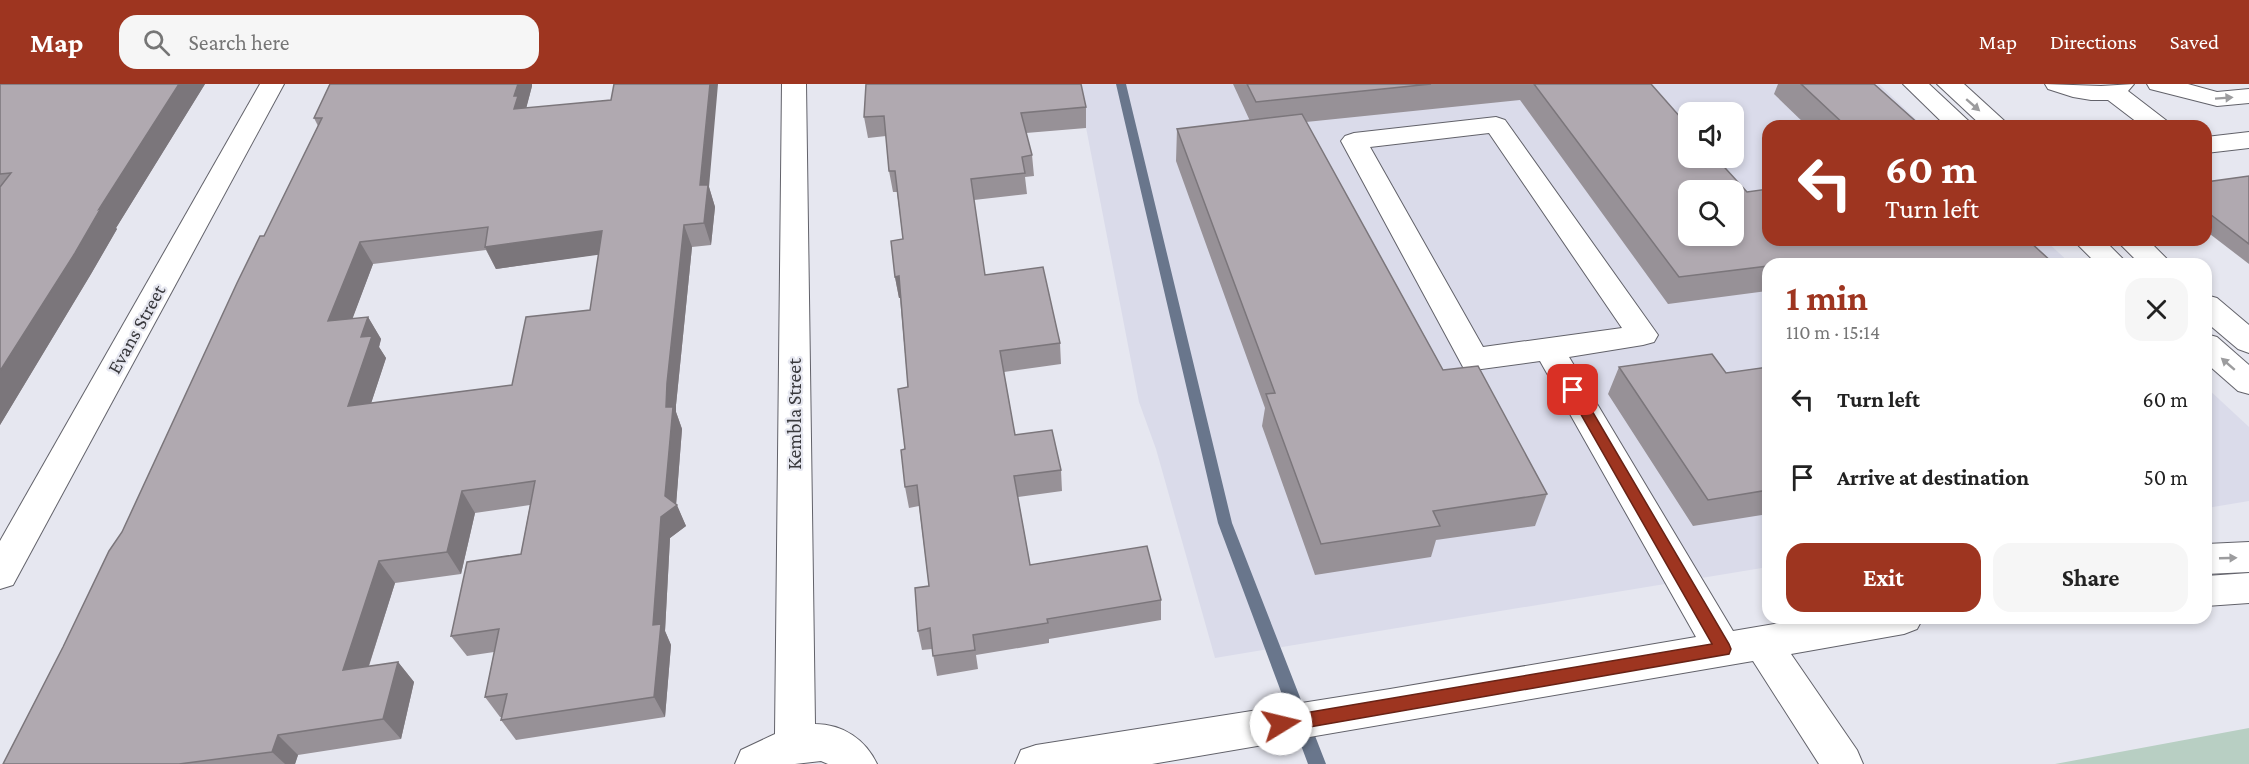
<!DOCTYPE html>
<html lang="en">
<head>
<meta charset="utf-8">
<style>
	body { margin:0; font-family:"Crimson Pro",serif; background:#f6f6f6; color:#222; height:100vh; display:flex; flex-direction:column; font-size:22px; white-space:nowrap }
	* { box-sizing:border-box; margin:0 }
	p { font-size:20px; color:#767676 }
	.icon { flex:none; width:33px; height:33px; fill:none; stroke:currentColor; stroke-width:2; stroke-linecap:round; stroke-linejoin:round }
	.map { position:relative; flex:1; overflow:hidden }
	.sheet { position:absolute; left:1762px; top:174px; width:450px; height:366px; display:flex; flex-direction:column; background:#fff; border-radius:18px; box-shadow:0 3px 9px #0003 }
	.sheet>* { flex:none }
	.banner { position:absolute; left:1762px; top:36px; width:450px; height:126px; border-radius:18px; box-shadow:0 3px 9px #0003; background:#9e3520; color:#fff; overflow:hidden }
	.tools { position:absolute; left:1678px; top:18px; display:grid; gap:12px }
	.tools a { display:grid; place-items:center; width:66px; height:66px; border-radius:12px; background:#fff; box-shadow:0 3px 9px #0003; font-size:30px }
	.pin { position:absolute; display:grid; place-items:center; width:51px; height:51px; color:#fff; margin:-26px; border-radius:12px; box-shadow:0 3px 9px #0006 }
	.me { position:absolute; width:66px; margin:-33px; rotate:81deg; stroke-linejoin:round; filter:drop-shadow(0 0 4px #0008) }
	.turn { display:flex; align-items:center; gap:21px; height:126px; padding:0 24px; font-size:27px }
	.turn .icon { width:78px; height:78px; stroke-width:2.5 }
	.turn b { display:block; font-size:42px; line-height:51px }
	.round { display:grid; place-items:center; flex:none; width:63px; height:63px; border-radius:18px; background:#f6f6f6 }
	.head { display:flex; align-items:center; justify-content:space-between; height:102px; padding:0 24px }
	h1 { font-size:36px; font-weight:700; line-height:45px; color:#9e3520 }
	.action { display:flex; gap:12px; margin-top:auto; padding:12px 24px }
	.action a { flex:1; height:69px; border-radius:18px; background:#9e3520; color:#fff; font-size:24px; font-weight:700; line-height:69px; text-align:center }
	.action a+a { background:#f6f6f6; color:#222 }
	ul { padding:0; list-style:none }
	li { display:flex; align-items:center; gap:18px; height:78px; padding:0 24px }
	li div { flex:1 }
	li b { display:block; font-size:22px }
	li em { font-style:normal }
	header { display:flex; align-items:center; gap:36px; box-sizing:border-box; height:84px; padding:0 30px; background:#9e3520; color:#fff }
	header strong { font-size:28px }
	nav { display:flex; gap:33px; margin-inline-start:auto; font-size:21px }
	.search { width:420px; height:54px; background:#f6f6f6; display:flex; align-items:center; gap:15px; box-sizing:border-box; padding:0 21px; border-radius:18px; color:#767676; font-size:22px }
	.map>svg:first-child { display:block }
	.built { fill:#dadbea; fill-rule:evenodd }
	.green { fill:#b8cfc3 }
	.lines { fill:none; stroke-linecap:round; stroke-linejoin:round }
	.stream { fill:#69768c; fill-rule:evenodd }
	.minor-casing { stroke:#62626a; stroke-width:2 }
	.major-casing { stroke:#62626a; stroke-width:2 }
	.minor { fill:#fff; fill-rule:evenodd }
	.major { fill:#fff; fill-rule:evenodd }
	.wall { fill:#979197; fill-rule:evenodd }
	.shaded-wall { fill:#7b767b }
	.building { fill:#b0a9b0; stroke:#7b767b; stroke-width:1.5; fill-rule:evenodd }
	.oneway { fill:#9c9c9e }
	.route { fill:#9e3520; stroke:#672215; stroke-width:1.5 }
	.labels { text-anchor:middle; stroke-width:4.5; stroke-linejoin:round; paint-order:stroke }
	.street-label { font-size:20px; fill:#39393d; stroke:#e6e7f0 }
</style>
</head>
<body>
<header>
<strong>Map</strong>
<div class="search"><svg class="icon" aria-label="search" viewBox="0 0 24 24"><circle cx="10" cy="10" r="6"/><path d="M15 15l6 6"/></svg>Search here</div>
<nav><a>Map</a><a>Directions</a><a>Saved</a></nav>
</header>
<div class="map">
<svg width="2249" height="680" viewBox="0 0 2249 680">
	<rect width="100%" height="100%" fill="#e6e7f0"/>
	<g class="built">
		<path d="M1073,0H1879L1923,42H1768V156H2045L2071,180H1768V483L1215,574L1156,365L1139,318L1078,2ZM1689,28H1734V74H1689ZM1689,106H1734V152H1689Z"/>
		<path d="M2207,304L2249,343V417L2207,424Z"/>
	</g>
	<path class="green" d="M2249,644V680H2055Z"/>
	<g class="lines">
		<path class="stream" d="M1116,0H1126L1232,439L1326,680H1308L1218,439Z"/>
		<g class="minor-casing">
			<g id="minor">
				<path d="M260,0H284L13,501L0,505V457Z"/>
				<path d="M782,0H806L815,640C843,640 866,656 877,680H828L821,677L795,680H735L741,666L775,650Z"/>
				<path d="M2045,0L2101,2L2134,0L2128,7L2167,37L2171,42H2142L2108,16H2091L2073,13L2048,5Z"/>
				<path d="M2147,0H2188L2217,8L2249,5V19L2217,22L2150,5Z"/>
				<path d="M1496,33L1505,36L1658,251L1654,258L1643,261L1569,273L1733,547L1810,534H1923L1917,545L1904,550L1791,570L1857,666L1863,680H1819L1753,577L1152,680H1015L1021,666L1036,661L1390,605L1696,553L1540,277L1474,286L1463,283L1341,57L1345,52L1354,49ZM1489,49L1622,244L1483,263L1370,63Z"/>
				<path d="M2249,48V64L2206,69V53Z"/>
				<path d="M2249,458V488L2206,490V460Z"/>
				<path d="M2249,489V519L2206,522V492Z"/>
			</g>
		</g>
		<g class="major-casing">
			<g id="major">
				<path d="M1903,0H1929L1974,42H1946Z"/>
				<path d="M1937,0H1964L2010,42H1982Z"/>
				<path d="M2073,156H2104L2128,180H2097Z"/>
				<path d="M2116,156H2148L2172,180H2140Z"/>
				<path d="M2206,211L2217,214L2249,241V269L2238,265L2206,238Z"/>
				<path d="M2206,250L2217,253L2249,281V310L2238,307L2206,279Z"/>
			</g>
		</g>
		<use href="#minor" class="minor"/>
		<use href="#major" class="major"/>
	</g>
	<g class="wall">
		<path d="M0,0H205L116,144L117,145L91,190L0,341Z"/>
		<path d="M330,0H532V2L526,24L709,103L715,123L711,161L692,163L676,321V328L682,345L676,420L686,442L670,454L665,547L671,561L665,633L516,656L501,636L502,633H500L485,613L494,568L467,572L451,552L521,470L530,421L475,429L461,490L395,499L369,582L398,578L414,598L401,655L298,671L295,680H3L122,448L318,42L314,34ZM486,166L496,185L599,170L590,226L512,301L371,319L386,274L379,263L381,255L368,233L352,235L373,180Z"/>
		<path d="M866,0L1086,23V44L1026,49L1032,71L1034,92L1025,93L1027,110L974,116L985,191L1060,259L1061,280L1004,288L1015,351L1061,386L1062,407L1018,413L1030,481L1161,516V536L1049,555V559L976,571L978,585L937,592L932,565L922,566L918,547L929,502L919,422L909,424L905,403V365L908,303L900,214H899L895,193L903,155L897,108H893L889,87L886,52L868,54L864,33Z"/>
		<path d="M1233,0H1651L1768,180V208L1767,207L1668,220L1520,16L1306,38L1443,286L1547,410L1535,442L1436,456L1431,473L1315,491L1262,342L1265,324L1176,77L1177,45L1250,37Z"/>
		<path d="M1778,0H1874L1921,42H1807L1774,10Z"/>
		<path d="M2249,92V180L2206,147V98Z"/>
		<path d="M1619,283L1726,289L1768,283V430L1693,442L1608,310Z"/>
	</g>
	<g class="shaded-wall">
		<path d="M179,0H205L116,144L117,145L91,190L0,341V287L99,125Z"/>
		<path d="M518,0H532V2L525,29L514,25V12Z"/>
		<path d="M710,0H718L709,103L715,123L711,161L704,139L700,101Z"/>
		<path d="M684,141L692,163L676,321V328L682,345L676,422L677,421L686,442L670,454L665,547L671,561L665,633L654,613L653,541L661,433L665,412L666,323L667,299Z"/>
		<path d="M602,147L611,169L496,185L485,163Z"/>
		<path d="M360,158L373,180L343,260L328,237Z"/>
		<path d="M899,192L902,214H899L895,193Z"/>
		<path d="M368,233L381,255L379,263L386,274L363,344L348,322L361,253Z"/>
		<path d="M462,407L475,429L461,490L447,468Z"/>
		<path d="M379,477L395,499L361,606L343,586Z"/>
		<path d="M398,578L414,598L401,655L383,635Z"/>
		<path d="M278,651L298,671L295,680H285L272,668Z"/>
	</g>
	<g class="building">
		<path d="M0,0H179L99,125L101,124L75,169L0,287V103L11,89L0,90Z"/>
		<path d="M330,0H518L514,12H518L514,25L611,16L614,0H710L700,101H708L704,139L684,141L667,299L666,323H673L665,412L677,421L661,433L653,541L661,540L654,613L501,636L507,610L485,613L499,545L451,552L467,478L521,470L535,397L462,407L447,468L379,477L343,586L398,578L383,635L278,651L272,668L179,680H3L63,563L109,467L122,448L237,199L260,152H264L322,34H314ZM488,143L485,163L602,147L590,226L526,233L512,301L348,322L372,252L361,253L368,233L328,237L360,158Z"/>
		<path d="M866,0H1081L1086,23L1021,29L1032,71L1022,73L1025,89L971,95L985,191L1043,183L1060,259L1000,267L1015,351L1052,346L1061,386L1014,392L1030,481L1147,462L1161,516L1047,535L1048,539L973,551L975,566L933,572L930,544L918,547L915,504L929,502L917,401L905,403L901,366L905,365L898,305L908,303L899,192L895,193L891,157L903,155L895,87H889L884,32L864,33Z"/>
		<path d="M1247,0H1431L1256,18Z"/>
		<path d="M1534,0H1651L1689,43V74H1716L1747,108L1768,105V156H2028L2054,180H1768V182L1679,193ZM1689,106H1734V152H1689Z"/>
		<path d="M1801,0H1874L1921,42H1846Z"/>
		<path d="M1302,30L1443,286L1478,282L1547,410L1433,427L1440,442L1321,460L1266,310L1275,309L1177,45Z"/>
		<path d="M2249,92V160L2206,127V98Z"/>
		<path d="M1712,270L1726,289L1768,283V406L1708,416L1619,283Z"/>
	</g>
	<defs><path id="oneway-solid" d="M-6-.8H1V-3.2L6.5 0L1 3.2V.8H-6Z" transform="scale(1.5)"/></defs>
	<g class="oneway">
		<use href="#oneway-solid" transform="translate(2224 14) rotate(-4)"/>
		<use href="#oneway-solid" transform="translate(1973 21) rotate(41)"/>
		<use href="#oneway-solid" transform="translate(2228 280) rotate(-139)"/>
		<use href="#oneway-solid" transform="translate(2228 474) rotate(-2)"/>
	</g>
	<path class="route" d="M1573,302L1578,303L1729,560L1731,565L1729,570L1281,648L1275,646L1273,640L1275,635L1281,633L1712,560L1567,306Z"/>
	<g class="labels">
		<g class="street-label">
			<text transform="translate(136 245) rotate(-61)" y="7">Evans Street</text>
			<text transform="translate(794 330) rotate(-90)" y="7">Kembla Street</text>
		</g>
	</g>
</svg>
<div class="tools">
<a><svg class="icon" aria-label="sound" viewBox="0 0 24 24"><path d="M4 9h4l5-4v14l-5-4H4zM17 9q2 3 0 6"/></svg></a>
<a><svg class="icon" aria-label="search" viewBox="0 0 24 24"><circle cx="10" cy="10" r="6"/><path d="M15 15l6 6"/></svg></a>
</div>
<div class="pin" style="left:1573px;top:306px;background:#d93025"><svg class="icon" aria-label="arrive" viewBox="0 0 24 24"><path d="M6 21V4h12l-3 4 3 4H6"/></svg></div>
<svg class="me" style="left:1281px;top:640px" viewBox="-20 -20 40 40"><circle r="19" fill="#fff"/><path d="M0-13L10 11 0 6-10 11z" fill="#9e3520"/></svg>
<div class="banner">
<div class="turn"><svg class="icon" aria-label="left" viewBox="0 0 24 24"><path d="M17 20v-9H6M10 6l-5 5 5 5"/></svg><div><b>60 m</b>Turn left</div></div>
</div>
<section class="sheet">
<div class="head"><div><h1>1 min</h1><p>110 m · 15:14</p></div><a class="round"><svg class="icon" aria-label="close" viewBox="0 0 24 24"><path d="M6 6l12 12M18 6L6 18"/></svg></a></div>
<ul>
<li><svg class="icon" aria-label="left" viewBox="0 0 24 24"><path d="M17 20v-9H6M10 6l-5 5 5 5"/></svg><div><b>Turn left</b></div><em>60 m</em></li>
<li><svg class="icon" aria-label="arrive" viewBox="0 0 24 24"><path d="M6 21V4h12l-3 4 3 4H6"/></svg><div><b>Arrive at destination</b></div><em>50 m</em></li>
</ul>
<div class="action"><a>Exit</a><a>Share</a></div>
</section>
</div>
</body>
</html>
